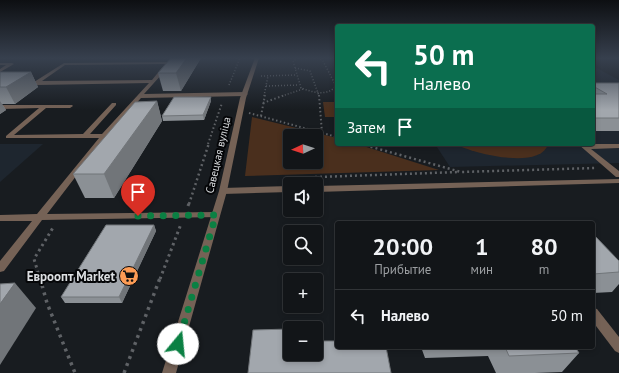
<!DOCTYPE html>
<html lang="ru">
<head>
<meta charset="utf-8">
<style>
	body { margin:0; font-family:"PT Sans",sans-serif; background:#1b1e21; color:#f1f3f6; height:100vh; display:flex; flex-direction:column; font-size:15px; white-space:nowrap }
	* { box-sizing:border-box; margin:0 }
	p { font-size:13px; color:#9c9fa2 }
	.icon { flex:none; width:22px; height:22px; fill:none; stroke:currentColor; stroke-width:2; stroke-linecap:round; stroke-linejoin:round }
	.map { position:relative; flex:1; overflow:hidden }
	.side { position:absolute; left:335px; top:221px; width:260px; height:128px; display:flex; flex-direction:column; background:#121518; border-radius:4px; box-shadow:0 2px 6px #0003,0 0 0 1px #313437 }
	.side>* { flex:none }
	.hud { position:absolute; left:335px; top:24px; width:260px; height:122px; border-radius:4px; box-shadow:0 2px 6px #0003,0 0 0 1px #313437; background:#0b6e4f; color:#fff; overflow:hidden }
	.needle { width:26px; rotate:267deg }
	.buttons { position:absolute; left:283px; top:129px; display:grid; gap:8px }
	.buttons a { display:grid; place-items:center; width:40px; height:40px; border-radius:4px; background:#121518; box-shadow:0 2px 6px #0003,0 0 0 1px #313437; font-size:20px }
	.pin { position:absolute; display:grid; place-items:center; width:34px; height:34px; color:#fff; margin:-41px -17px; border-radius:50% 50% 50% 0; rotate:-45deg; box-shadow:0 0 4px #0007 }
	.pin .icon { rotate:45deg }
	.me { position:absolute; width:44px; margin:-22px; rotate:17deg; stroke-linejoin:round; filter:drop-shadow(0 0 3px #0008) }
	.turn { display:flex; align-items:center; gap:14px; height:84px; padding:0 12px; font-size:18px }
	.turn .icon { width:52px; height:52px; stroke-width:2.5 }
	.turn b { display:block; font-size:28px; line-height:34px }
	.then { display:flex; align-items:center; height:38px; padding:0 12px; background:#0003; gap:8px; font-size:15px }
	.eta { display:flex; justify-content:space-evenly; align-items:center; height:68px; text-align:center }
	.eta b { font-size:24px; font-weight:800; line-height:28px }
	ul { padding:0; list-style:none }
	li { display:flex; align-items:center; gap:12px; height:52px; padding:0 12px; border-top:1px solid #313437 }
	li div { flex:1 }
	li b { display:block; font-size:15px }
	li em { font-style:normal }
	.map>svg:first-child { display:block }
	.built { fill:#1e262f }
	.green { fill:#4a2f1d; fill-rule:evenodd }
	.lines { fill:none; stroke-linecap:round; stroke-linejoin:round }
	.path-far4 { stroke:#5f6266; stroke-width:1.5; stroke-dasharray:1 2; stroke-linecap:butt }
	.path-far3 { stroke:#5f6266; stroke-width:2; stroke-dasharray:1.5 2.5; stroke-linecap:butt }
	.path-far2 { stroke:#5f6266; stroke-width:2.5; stroke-dasharray:2 3; stroke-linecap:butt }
	.path-far1 { stroke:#5f6266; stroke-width:3; stroke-dasharray:2.5 3.5; stroke-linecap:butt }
	.path { stroke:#5f6266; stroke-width:3.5; stroke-dasharray:3 4.5; stroke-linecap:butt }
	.lane { fill:#756256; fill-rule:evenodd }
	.street { fill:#756256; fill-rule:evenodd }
	.wall { fill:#8b9095 }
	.shaded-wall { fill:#717579 }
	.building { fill:#a2a7ad; stroke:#717579 }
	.route { stroke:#0b8043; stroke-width:7; stroke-dasharray:0 12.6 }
	.labels { text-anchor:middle; stroke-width:4; stroke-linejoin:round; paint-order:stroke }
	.street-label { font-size:11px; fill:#dcdfe2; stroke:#050608 }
	.near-poi-label { font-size:13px; font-weight:bold; fill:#dcdfe2; stroke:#050608; text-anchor:end }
</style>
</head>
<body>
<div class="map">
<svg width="619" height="373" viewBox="0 0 619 373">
	<rect width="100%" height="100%" fill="#181c20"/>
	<g class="built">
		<path d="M593,66L619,80V163L450,167L435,144H593Z"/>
		<path d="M0,144H43L0,182Z"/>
	</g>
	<g class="green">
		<path d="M323,102H337V117H325Z"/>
		<path d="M252,117L337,138V144H357L439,170L245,176ZM290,136H316V162H290Z"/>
		<path d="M455,144H548C540,171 472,153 455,144Z"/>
	</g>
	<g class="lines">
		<g class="path-far4">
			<path d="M298,58L293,61L301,88C312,92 327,97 336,86L323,61L319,58"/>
			<path d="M295,68L310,71L319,96"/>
			<path d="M261,76L296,75"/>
			<path d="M229,85L240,58"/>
			<path d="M266,86L299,85"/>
			<path d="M264,96L268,76"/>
			<path d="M282,96L303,89"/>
		</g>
		<g class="path-far3">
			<path d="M319,95L322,133"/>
			<path d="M263,103L285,95"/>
			<path d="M249,113L337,137"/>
			<path d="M261,116L265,95"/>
			<path d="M208,144L222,103"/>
		</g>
		<g class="path-far2">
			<path d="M361,144L461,172L595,168"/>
			<path d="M290,178L459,172"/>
			<path d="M189,204L209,143"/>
		</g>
		<g class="path-far1">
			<path d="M188,206L189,203"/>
			<path d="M40,279L34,259L54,226"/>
			<path d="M160,279L181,224"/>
		</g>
		<g class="path">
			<path d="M40,278L47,303L75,373"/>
			<path d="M124,373L160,278"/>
		</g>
		<g class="lane">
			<path d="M169,62L171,63V64L144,94L245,92L248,94L245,96L141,98L106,137L47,214L216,212L219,213L220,215L219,217L42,220L4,271L0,272V261L32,221H0V215L37,214L99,138H6V136L39,108L0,109V105H72L73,106L70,108H46L14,135L83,134L112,103H116V105L90,134H102L149,83L36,85L33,83L34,82L64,63ZM165,64L152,80L42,81L65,65Z"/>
			<path d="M0,63H12L14,64L0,72V69L6,65H0Z"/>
			<path d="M578,144H619V148L591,149L619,171V177H616Z"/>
			<path d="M619,179V183L316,192V186Z"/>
			<path d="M290,186V192L223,194L219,191L223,188Z"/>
			<path d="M593,308L597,309L619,337V353L615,351L593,322Z"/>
		</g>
		<path class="street" d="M255,58H259L246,98L227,191L176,373H162L219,191L240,98Z"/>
	</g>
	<g class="wall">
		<path d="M201,58L181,91H163L158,73Z"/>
		<path d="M0,72H31L38,87L15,104H2L6,110L0,114Z"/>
		<rect x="593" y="83" width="26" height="48"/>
		<path d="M211,97V101L204,120L163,121L162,116Z"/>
		<path d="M157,101L162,121L114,198H85L73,174Z"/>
		<path d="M154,225L156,231L122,303H65L61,297Z"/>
		<path d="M593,235L619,261V284L612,292L593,293Z"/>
		<path d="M421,347H575L579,353L562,372L535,373H496L488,356L425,358Z"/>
	</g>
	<g class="shaded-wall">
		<path d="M187,58H201L181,91L176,73Z"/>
		<path d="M31,72L38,87L15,104L6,87Z"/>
		<path d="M211,97V101L204,120L203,115Z"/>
		<path d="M0,101L6,110L0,114Z"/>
		<path d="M157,101L162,121L114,198L104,174Z"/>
		<path d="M154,225L156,231L122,303L119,297Z"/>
		<path d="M15,283L36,308L0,365V304Z"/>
	</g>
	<g class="building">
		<path d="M171,58H187L176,73H158Z"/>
		<path d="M0,72H31L6,87H0Z"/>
		<path d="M593,83H619V118H593V94H607L593,86Z"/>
		<path d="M174,97H211L203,115L162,116Z"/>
		<path d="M157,101L104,174H73L135,102Z"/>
		<path d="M106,225H154L119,297H61Z"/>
		<path d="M593,235H594L619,261V272L593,274Z"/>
		<path d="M15,283L0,304V284Z"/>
		<path d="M290,329V354H316V341H337V347H386L391,373H248L253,330Z"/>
		<path d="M505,347H575L579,353L509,356Z"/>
	</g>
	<linearGradient id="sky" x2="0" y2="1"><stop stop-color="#0d0f12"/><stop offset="0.53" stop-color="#37404e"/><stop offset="1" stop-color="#37404e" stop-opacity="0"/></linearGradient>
	<rect width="619" height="110" fill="url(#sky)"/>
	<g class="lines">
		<path class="route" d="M138,216L216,215L178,344"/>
	</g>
	<defs>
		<g id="supermarket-disc" transform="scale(1)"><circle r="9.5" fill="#fd9c55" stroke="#050608"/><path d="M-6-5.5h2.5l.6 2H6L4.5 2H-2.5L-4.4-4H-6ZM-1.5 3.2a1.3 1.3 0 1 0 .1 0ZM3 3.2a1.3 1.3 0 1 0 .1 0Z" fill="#111"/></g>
	</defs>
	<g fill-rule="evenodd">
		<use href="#supermarket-disc" x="129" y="276"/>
	</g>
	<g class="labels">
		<g class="street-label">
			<text transform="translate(218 155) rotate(-77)" y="4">Савецкая вуліца</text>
		</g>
		<g class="near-poi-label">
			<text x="115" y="281">Евроопт Market</text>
		</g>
	</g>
</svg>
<div class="buttons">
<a><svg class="needle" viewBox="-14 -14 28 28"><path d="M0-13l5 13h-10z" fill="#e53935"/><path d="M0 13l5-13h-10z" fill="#9c9fa2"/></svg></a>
<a><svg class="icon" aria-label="sound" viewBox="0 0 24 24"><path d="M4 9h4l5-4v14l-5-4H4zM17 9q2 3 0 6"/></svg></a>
<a><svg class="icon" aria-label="search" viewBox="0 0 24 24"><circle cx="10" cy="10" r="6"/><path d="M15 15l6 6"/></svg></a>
<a>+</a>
<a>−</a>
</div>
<div class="pin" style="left:138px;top:216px;background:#d93025"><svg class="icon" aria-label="arrive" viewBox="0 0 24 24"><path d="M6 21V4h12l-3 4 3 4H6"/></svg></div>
<svg class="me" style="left:178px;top:344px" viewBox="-20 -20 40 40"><circle r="19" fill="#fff"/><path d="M0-13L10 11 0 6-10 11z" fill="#0b8043"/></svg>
<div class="hud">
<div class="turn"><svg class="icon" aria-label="left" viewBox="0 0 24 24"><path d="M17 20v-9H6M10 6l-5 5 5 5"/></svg><div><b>50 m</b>Налево</div></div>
<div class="then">Затем<svg class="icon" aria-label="arrive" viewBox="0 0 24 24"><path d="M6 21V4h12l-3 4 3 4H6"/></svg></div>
</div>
<section class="side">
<div class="eta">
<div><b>20:00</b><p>Прибытие</p></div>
<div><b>1</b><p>мин</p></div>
<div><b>80</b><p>m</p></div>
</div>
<ul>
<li><svg class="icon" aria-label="left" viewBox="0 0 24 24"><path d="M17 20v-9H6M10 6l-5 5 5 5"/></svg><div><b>Налево</b></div><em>50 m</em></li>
</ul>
</section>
</div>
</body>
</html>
